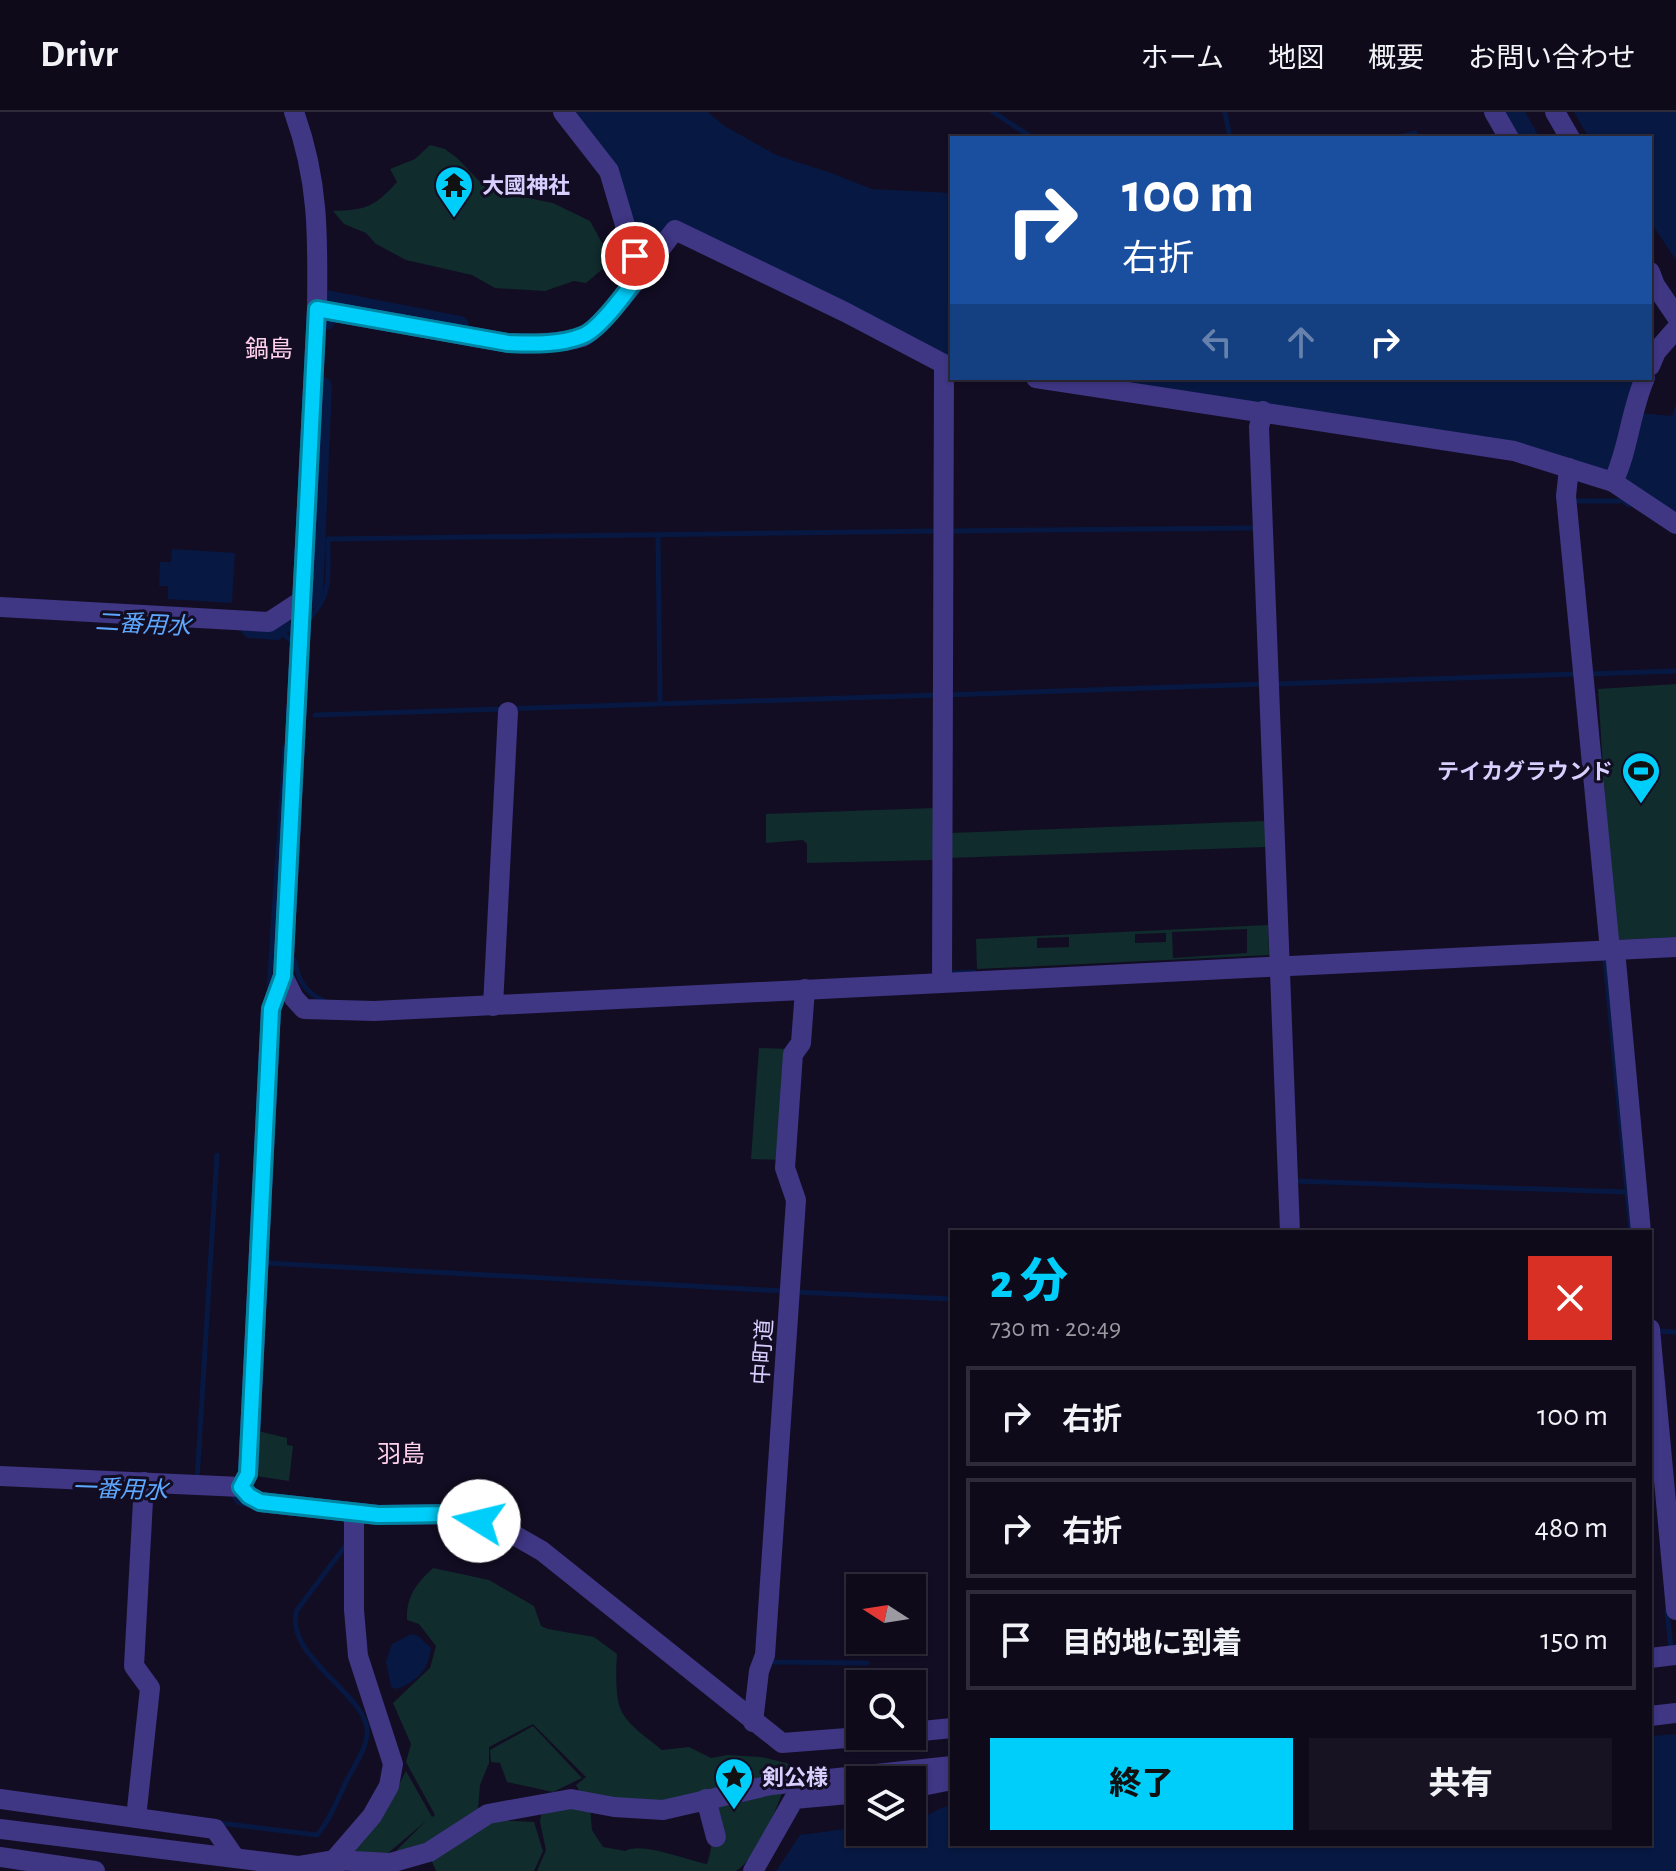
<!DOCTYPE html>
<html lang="ja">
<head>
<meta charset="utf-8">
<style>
	body { margin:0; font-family:"Alegreya Sans","Noto Sans JP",sans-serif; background:#171323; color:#f1f3f6; height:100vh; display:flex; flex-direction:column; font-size:30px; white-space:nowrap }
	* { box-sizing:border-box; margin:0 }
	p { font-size:26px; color:#9b9aa2 }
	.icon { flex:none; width:44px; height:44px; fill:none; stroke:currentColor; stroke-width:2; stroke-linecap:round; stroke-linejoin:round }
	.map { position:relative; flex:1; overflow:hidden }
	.panel { position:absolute; left:950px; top:1118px; width:702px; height:616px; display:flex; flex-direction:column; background:#0e0a1a; border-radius:0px; box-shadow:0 2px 6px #0004,0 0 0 2px #2e2b39 }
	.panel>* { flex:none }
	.guide { position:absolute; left:950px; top:24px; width:702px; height:244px; border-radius:0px; box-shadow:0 2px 6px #0004,0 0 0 2px #2e2b39; background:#1a4fa0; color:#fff; overflow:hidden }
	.needle { width:52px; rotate:282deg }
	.tools { position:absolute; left:846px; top:1462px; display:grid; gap:16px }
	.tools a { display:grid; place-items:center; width:80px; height:80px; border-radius:0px; background:#0e0a1a; box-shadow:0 2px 6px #0004,0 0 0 2px #2e2b39; font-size:40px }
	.pin { position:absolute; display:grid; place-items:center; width:68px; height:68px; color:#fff; margin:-34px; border:4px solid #fff; border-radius:50%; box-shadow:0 2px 8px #0007 }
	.me { position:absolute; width:88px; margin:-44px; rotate:279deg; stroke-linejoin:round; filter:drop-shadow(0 0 6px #0008) }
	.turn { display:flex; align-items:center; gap:28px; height:168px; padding:0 40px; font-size:36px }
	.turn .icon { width:104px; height:104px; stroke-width:2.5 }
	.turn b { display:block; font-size:56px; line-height:68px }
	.lanes { display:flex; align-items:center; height:76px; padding:0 40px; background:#0003; justify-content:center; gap:40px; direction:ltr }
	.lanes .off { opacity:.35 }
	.round { display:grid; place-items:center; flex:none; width:84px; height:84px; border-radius:0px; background:#171323 }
	.headline { display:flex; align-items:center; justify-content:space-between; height:136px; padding:0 40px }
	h1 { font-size:48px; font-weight:800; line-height:60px; color:#00cefa }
	.button { display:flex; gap:16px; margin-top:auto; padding:16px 40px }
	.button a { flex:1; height:92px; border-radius:0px; background:#00cefa; color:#111; font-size:32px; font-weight:800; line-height:92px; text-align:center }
	.button a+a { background:#171323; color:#f1f3f6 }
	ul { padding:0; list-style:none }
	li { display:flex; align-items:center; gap:24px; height:100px; margin:0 16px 12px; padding:0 24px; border:4px solid #2e2b39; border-radius:0px }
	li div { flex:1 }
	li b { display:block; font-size:30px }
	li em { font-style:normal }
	header { display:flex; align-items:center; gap:48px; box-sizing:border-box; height:112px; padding:0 40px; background:#0e0a1a; border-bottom:2px solid #2e2b39 }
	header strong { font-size:38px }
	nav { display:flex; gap:44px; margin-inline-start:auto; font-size:28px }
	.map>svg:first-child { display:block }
	.green { fill:#102c2d; fill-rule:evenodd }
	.water { fill:#071842 }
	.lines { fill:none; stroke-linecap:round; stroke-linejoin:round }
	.stream { stroke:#071842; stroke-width:5 }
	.canal { stroke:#071842; stroke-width:18 }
	.minor { stroke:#3f3684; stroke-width:20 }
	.route-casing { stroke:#0086a2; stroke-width:20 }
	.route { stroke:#00cefa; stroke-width:14 }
	.labels { text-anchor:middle; stroke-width:6; stroke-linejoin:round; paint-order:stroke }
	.poi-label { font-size:22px; font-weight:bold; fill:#d8cfff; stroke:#120d23; text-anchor:start }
	.street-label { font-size:22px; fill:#d8cfff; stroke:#120d23 }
	.neighbourhood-label { font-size:24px; fill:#ffd1eb; stroke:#120d23 }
	.water-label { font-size:24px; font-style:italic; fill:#5da7ff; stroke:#120d23 }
</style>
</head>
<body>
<header>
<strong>Drivr</strong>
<nav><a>ホーム</a><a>地図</a><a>概要</a><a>お問い合わせ</a></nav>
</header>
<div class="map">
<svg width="1676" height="1759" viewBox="0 0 1676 1759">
	<rect width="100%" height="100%" fill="#120d23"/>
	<g class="green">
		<path d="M430,33L445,37L457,46L488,78L553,91L590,109L612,149L586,171L574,169L545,179L495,176L472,163L406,148L376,132L366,121L344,112L333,99C367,98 374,95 397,70L390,57L415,47Z"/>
		<path d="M1676,572V825L1614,828L1598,577Z"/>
		<path d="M934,696L933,748L807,751V732L803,728L766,731V702Z"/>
		<path d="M1265,709L1266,735L949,746L950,721Z"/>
		<path d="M1268,813L1269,843L977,857L976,827ZM1247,817V841L1173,846L1172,820ZM1166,821V830L1135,831V822ZM1069,825V835L1037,836V826Z"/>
		<path d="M759,936L790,937L781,1048L751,1047Z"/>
		<path d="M258,1319L287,1326V1333L293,1334L289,1369L256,1364Z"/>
		<path d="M433,1456L489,1468L534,1494L541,1514L548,1517L594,1525L617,1542C616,1556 615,1585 621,1598C628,1614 649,1627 662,1638L689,1635L711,1646L727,1643L761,1645L787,1651L797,1658L770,1668L680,1689L583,1686L576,1673L586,1665L533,1612L489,1635V1651L480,1673L478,1697L446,1723L397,1743V1738L426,1709L387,1742L355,1743L352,1738L387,1696L406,1659L432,1705L435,1703L406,1650L411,1632L393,1591L430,1556L436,1534L419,1512L407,1508C406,1484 417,1471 433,1456Z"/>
		<path d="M533,1614L582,1666L553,1680L507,1670L500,1651L491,1650L490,1638Z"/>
		<path d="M784,1676C775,1700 758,1745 736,1759H537L546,1738L540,1710L542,1697L590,1696L592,1718L603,1735L625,1739C640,1729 687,1748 707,1752C715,1726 714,1715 694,1695Z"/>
		<path d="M492,1708L534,1710L543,1739L534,1759H436L430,1745Z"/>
	</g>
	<g class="water">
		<path d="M573,0H708L723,13L776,43L831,61L872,77L952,81V245L673,111L649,139L638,135Z"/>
		<path d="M1505,0H1525L1540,26H1520Z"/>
		<path d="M1574,0H1676V148L1650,109V26H1589Z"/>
		<path d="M1089,266H1636L1629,300L1672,304L1676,292V404L1608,361Z"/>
		<path d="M172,437L235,441L232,491L168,487V474H159L160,450H171Z"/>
		<path d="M411,1522L418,1524L431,1536C428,1559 417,1569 397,1577L391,1575L386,1549L392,1532Z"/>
		<path d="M1676,1622V1759H776L800,1723L860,1715V1720H912V1708C927,1707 937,1695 952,1693V1732H1650V1624Z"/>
	</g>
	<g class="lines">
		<g class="stream">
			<path d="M993,0L1033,26"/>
			<path d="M1225,0L1230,26"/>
			<path d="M1396,26L1415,21L1416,26"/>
			<path d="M1572,389H1623L1629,393"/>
			<path d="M950,419L1256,416"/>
			<path d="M658,423L660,592"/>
			<path d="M309,507C334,480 327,461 328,427L940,419"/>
			<path d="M279,517L292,530"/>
			<path d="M1587,562L1676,559"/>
			<path d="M1275,572L1577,562"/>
			<path d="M947,583L1265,572"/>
			<path d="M315,603L937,583"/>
			<path d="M294,847C299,869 303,879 324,889"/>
			<path d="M1605,848L1631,1120"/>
			<path d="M948,861L974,860"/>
			<path d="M269,877L285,636"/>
			<path d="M1295,1069L1627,1080"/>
			<path d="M266,1154V1151L784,1179"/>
			<path d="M794,1180L952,1187"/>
			<path d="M1655,1219L1676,1220"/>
			<path d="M197,1368L217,1043"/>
			<path d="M233,1383L238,1390L248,1393"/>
			<path d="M1667,1500L1671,1535"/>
			<path d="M769,1550L867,1551"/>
			<path d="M874,1630L912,1627"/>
			<path d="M219,1711L317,1723C330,1708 338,1686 347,1668C354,1654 365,1639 367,1623C373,1585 282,1545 297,1498L346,1433V1429"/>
		</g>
		<g class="canal">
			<path d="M326,209V187L460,213"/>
			<path d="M309,489L314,484L323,274"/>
			<path d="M250,517L276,519L283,513"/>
		</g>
		<g class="minor">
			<path d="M563,0L609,59L633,140L635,144L648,150"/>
			<path d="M1494,0L1509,26"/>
			<path d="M1555,0L1570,26"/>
			<path d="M1650,160L1655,173L1676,204"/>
			<path d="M317,197L508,231C532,232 559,232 582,225C602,218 658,139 675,118L845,200L944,252L952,254"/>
			<path d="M1650,254L1656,240L1676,217"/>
			<path d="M1036,266L1514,339L1613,370L1676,412"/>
			<path d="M1263,299L1259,315L1290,1120"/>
			<path d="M1569,356L1566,384L1610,838"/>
			<path d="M1613,370C1629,337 1630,300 1645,266"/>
			<path d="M0,495L269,510L301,489"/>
			<path d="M1615,838L1641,1120"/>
			<path d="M283,864L294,886L304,897L374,899L1676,835"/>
			<path d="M942,870L944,252"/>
			<path d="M493,894L508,600"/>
			<path d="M1650,1217L1676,1498"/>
			<path d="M0,1364L241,1375L249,1384L260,1390L378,1403L455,1402L502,1416L542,1439L782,1631L873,1624"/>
			<path d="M241,1375L248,1362L271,897L283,864L317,197C318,126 319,68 294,0"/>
			<path d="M1650,1546L1676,1543"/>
			<path d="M1650,1604L1676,1601"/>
			<path d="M753,1610L759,1559L765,1543L796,1088L785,1056L793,942L801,931L805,877"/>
			<path d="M912,1620L952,1616"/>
			<path d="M912,1676L952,1668"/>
			<path d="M0,1687L215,1717L235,1746"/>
			<path d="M706,1687L716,1725"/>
			<path d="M136,1706L150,1576L134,1554L144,1370"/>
			<path d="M0,1717L298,1754L334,1748L390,1751L429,1740L488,1702L571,1687L614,1695L663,1698L771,1673L952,1654"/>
			<path d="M0,1745L95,1759"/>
			<path d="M335,1756L334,1748L372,1704L389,1674L393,1652L358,1544L354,1498V1401"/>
			<path d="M753,1759L794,1687L860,1681"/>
		</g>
	</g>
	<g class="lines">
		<g class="route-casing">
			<path id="route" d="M479,1409L455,1402L378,1403L260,1390L249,1384L241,1375L248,1362L271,897L283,864L317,197L508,231C531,232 560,233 582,224C602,217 635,168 648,150L635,144"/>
		</g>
		<use href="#route" class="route"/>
	</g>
	<defs>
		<g id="temple-pin" transform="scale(2)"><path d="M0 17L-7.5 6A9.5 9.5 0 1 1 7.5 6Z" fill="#00cefa" stroke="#120d23"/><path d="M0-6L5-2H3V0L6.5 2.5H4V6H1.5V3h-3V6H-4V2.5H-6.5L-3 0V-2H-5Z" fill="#111"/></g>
		<g id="stadium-pin" transform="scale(2)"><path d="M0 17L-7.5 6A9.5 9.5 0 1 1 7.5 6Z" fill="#00cefa" stroke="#120d23"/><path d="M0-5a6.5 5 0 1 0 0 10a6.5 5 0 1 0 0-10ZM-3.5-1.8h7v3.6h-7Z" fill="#111"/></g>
		<g id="sight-pin" transform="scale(2)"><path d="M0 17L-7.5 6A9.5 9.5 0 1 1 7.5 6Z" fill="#00cefa" stroke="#120d23"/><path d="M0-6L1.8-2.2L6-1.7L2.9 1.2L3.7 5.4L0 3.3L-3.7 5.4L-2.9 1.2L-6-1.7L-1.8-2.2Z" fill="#111"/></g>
	</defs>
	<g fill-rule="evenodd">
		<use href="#temple-pin" x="454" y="73"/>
		<use href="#stadium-pin" x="1641" y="659"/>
		<use href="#sight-pin" x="734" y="1665"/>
	</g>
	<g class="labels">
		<g class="poi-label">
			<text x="482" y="81">大國神社</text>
			<text x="1613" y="667" text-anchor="end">テイカグラウンド</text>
			<text x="762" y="1673">剣公様</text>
		</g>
		<g class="street-label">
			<text transform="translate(762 1240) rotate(-86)" y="8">中町道</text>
		</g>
		<g class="neighbourhood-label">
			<text x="269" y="245">鍋島</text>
			<text x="401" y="1350">羽島</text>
		</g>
		<g class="water-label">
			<text transform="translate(143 512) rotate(3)" y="8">二番用水</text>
			<text transform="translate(120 1377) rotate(2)" y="8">一番用水</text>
		</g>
	</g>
</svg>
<div class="tools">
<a><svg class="needle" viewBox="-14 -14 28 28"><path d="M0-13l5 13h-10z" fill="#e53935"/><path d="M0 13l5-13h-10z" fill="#9b9aa2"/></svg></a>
<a><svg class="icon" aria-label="search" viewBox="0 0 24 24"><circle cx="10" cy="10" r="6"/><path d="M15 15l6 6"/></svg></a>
<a><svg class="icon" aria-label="layers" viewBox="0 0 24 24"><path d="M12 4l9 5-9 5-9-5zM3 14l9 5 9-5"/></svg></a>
</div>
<div class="pin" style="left:635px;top:144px;background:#d93025"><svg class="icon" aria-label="arrive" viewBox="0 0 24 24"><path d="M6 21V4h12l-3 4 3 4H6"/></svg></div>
<svg class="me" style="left:479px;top:1409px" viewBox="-20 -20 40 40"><circle r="19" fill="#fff"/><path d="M0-13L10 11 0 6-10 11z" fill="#00cefa"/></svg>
<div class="guide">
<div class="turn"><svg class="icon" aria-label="right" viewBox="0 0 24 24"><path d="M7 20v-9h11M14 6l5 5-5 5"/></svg><div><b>100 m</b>右折</div></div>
<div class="lanes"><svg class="icon off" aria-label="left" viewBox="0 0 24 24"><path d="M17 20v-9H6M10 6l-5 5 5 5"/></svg><svg class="icon off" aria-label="ahead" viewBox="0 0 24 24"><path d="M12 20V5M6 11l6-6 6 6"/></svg><svg class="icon" aria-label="right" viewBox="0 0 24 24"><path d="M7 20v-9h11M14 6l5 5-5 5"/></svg></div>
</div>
<section class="panel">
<div class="headline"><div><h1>2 分</h1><p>730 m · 20:49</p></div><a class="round" style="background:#d93025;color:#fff"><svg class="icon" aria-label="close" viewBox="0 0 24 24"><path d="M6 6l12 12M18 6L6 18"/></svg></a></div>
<ul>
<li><svg class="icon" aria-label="right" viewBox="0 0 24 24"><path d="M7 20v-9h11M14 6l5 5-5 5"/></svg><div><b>右折</b></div><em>100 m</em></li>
<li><svg class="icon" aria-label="right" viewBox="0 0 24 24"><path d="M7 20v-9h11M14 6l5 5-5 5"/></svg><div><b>右折</b></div><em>480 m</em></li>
<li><svg class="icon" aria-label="arrive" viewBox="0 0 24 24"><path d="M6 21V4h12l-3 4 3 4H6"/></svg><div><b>目的地に到着</b></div><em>150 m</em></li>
</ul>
<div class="button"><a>終了</a><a>共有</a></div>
</section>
</div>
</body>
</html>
